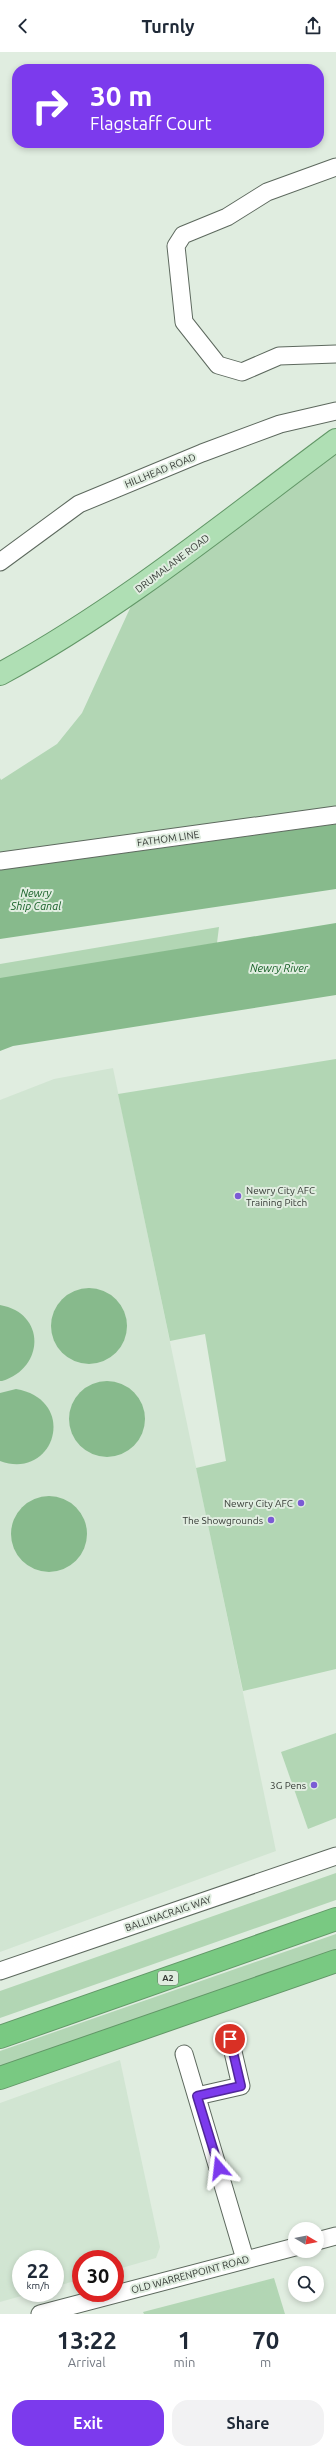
<!DOCTYPE html>
<html lang="en">
<head>
<meta charset="utf-8">
<style>
	body { margin:0; font-family:Ubuntu,sans-serif; background:#f2f2f3; color:#1f2937; height:100vh; display:flex; flex-direction:column; font-size:15px; white-space:nowrap }
	* { box-sizing:border-box; margin:0 }
	p { font-size:13px; color:#747a83 }
	.icon { flex:none; width:22px; height:22px; fill:none; stroke:currentColor; stroke-width:2; stroke-linecap:round; stroke-linejoin:round }
	.map { position:relative; height:2262px; overflow:hidden }
	.details { display:flex; flex-direction:column; background:#fff; flex:1 }
	.details>* { flex:none }
	.hud { position:absolute; left:12px; top:12px; width:312px; height:84px; border-radius:16px; box-shadow:0 2px 6px #0003; background:#7c3aed; color:#fff; overflow:hidden }
	.needle { width:26px; rotate:100deg }
	.tools { position:absolute; left:288px; top:2170px; display:grid; gap:8px }
	.tools a { display:grid; place-items:center; width:36px; height:36px; border-radius:50%; background:#fff; box-shadow:0 2px 6px #0003; font-size:20px }
	.speed { position:absolute; left:12px; top:2198px; display:flex; gap:8px; font-size:20px; font-weight:700; text-align:center }
	.speed>* { display:grid; place-content:center; width:52px; height:52px; border-radius:50%; background:#fff; box-shadow:0 2px 6px #0003; line-height:1 }
	.speed small { font-size:10px; font-weight:400 }
	.speed .limit { border:6px solid #d22; background:#fff; color:#111 }
	.pin { position:absolute; display:grid; place-items:center; width:34px; height:34px; color:#fff; margin:-17px; border:2px solid #fff; border-radius:50%; box-shadow:0 1px 4px #0007 }
	.me { position:absolute; width:44px; margin:-22px; rotate:343deg; stroke-linejoin:round; filter:drop-shadow(0 0 3px #0008) }
	.turn { display:flex; align-items:center; gap:14px; height:84px; padding:0 12px; font-size:18px }
	.turn .icon { width:52px; height:52px; stroke-width:2.5 }
	.turn b { display:block; font-size:28px; line-height:34px }
	.eta { display:flex; justify-content:space-evenly; align-items:center; height:68px; text-align:center }
	.eta b { font-size:24px; font-weight:700; line-height:28px }
	.action { display:flex; gap:8px; margin-top:auto; padding:8px 12px }
	.action a { flex:1; height:46px; border-radius:16px; background:#7c3aed; color:#fff; font-size:16px; font-weight:700; line-height:46px; text-align:center }
	.action a+a { background:#f2f2f3; color:#1f2937 }
	header { display:flex; justify-content:space-between; align-items:center; height:52px; padding:0 12px; background:#fff; font-size:18px; font-weight:700 }
	.map>svg:first-child { display:block }
	.built { fill:#d1e5d2 }
	.green { fill:#b2d6b4 }
	.water { fill:#87ba8c }
	.lines { fill:none; stroke-linecap:round; stroke-linejoin:round }
	.minor-casing { stroke:#5d695e; stroke-width:19 }
	.major-casing { stroke:#629767; stroke-width:24 }
	.highway-casing { stroke:#629767; stroke-width:24 }
	.minor { stroke:#fff; stroke-width:17 }
	.major { stroke:#afdfb4; stroke-width:22 }
	.highway { stroke:#79c982; stroke-width:22 }
	.route-casing { stroke:#51269a; stroke-width:10 }
	.route { stroke:#7c3aed; stroke-width:7 }
	.poi-dot { fill:#7b5bd5; stroke:#e0ede0; stroke-width:1.5 }
	.labels { text-anchor:middle; stroke-width:4; stroke-linejoin:round; paint-order:stroke }
	.shield { fill:#e0ede0; stroke:#697069; stroke-width:1 }
	.shield-label { font-size:9px; font-weight:bold; fill:#363b36 }
	.street-label { font-size:10px; fill:#363b36; stroke:#e0ede0 }
	.poi-label { font-size:10px; fill:#363b36; stroke:#e0ede0; text-anchor:end }
	.water-label { font-size:11px; font-style:italic; fill:#176027; stroke:#e0ede0 }
</style>
</head>
<body>
<header><svg class="icon" aria-label="back" viewBox="0 0 24 24"><path d="M15 5l-7 7 7 7"/></svg>Turnly<svg class="icon" aria-label="share" viewBox="0 0 24 24"><path d="M12 15V3M7 8l5-5 5 5M5 13v7h14v-7"/></svg></header>
<div class="map">
<svg width="336" height="2262" viewBox="0 0 336 2262">
	<rect width="100%" height="100%" fill="#e0ede0"/>
	<g class="built">
		<path d="M113,1016L276,1799L0,1900V1048L54,1027Z"/>
		<path d="M120,2008L160,2195L156,2206L115,2218V2207H81V2227L55,2235V2207H21V2241H32L0,2250V2051Z"/>
	</g>
	<g class="green">
		<path d="M336,402V763L0,807V726L1,728L57,692L82,661L137,541Z"/>
		<path d="M219,875L217,891L0,927V912Z"/>
		<path d="M336,1007V1617L243,1639L196,1416L226,1409L205,1282L170,1289L118,1042Z"/>
		<path d="M336,1681V1766L308,1777L281,1700Z"/>
		<path d="M336,1821V1848L0,1966V1939Z"/>
		<path d="M336,1882V1898L0,2016V1999Z"/>
		<path d="M274,2226L285,2262H144L143,2260Z"/>
	</g>
	<g class="water">
		<path d="M336,772V837L0,887V818Z"/>
		<path d="M336,871V943L13,994L0,999V926Z"/>
		<circle cx="89" cy="1274" r="38"/>
		<path d="M0,1253C46,1261 45,1316 2,1329H0Z"/>
		<circle cx="107" cy="1367" r="38"/>
		<path d="M16,1337C79,1348 55,1429 0,1409V1341Z"/>
		<circle cx="49" cy="1482" r="38"/>
	</g>
	<g class="lines">
		<g class="minor-casing">
			<g id="minor">
				<path d="M336,115L267,140L227,165L183,183L176,194L184,270L218,313L242,320L279,304L336,302"/>
				<path d="M0,510L79,452L202,401L280,372L336,359"/>
				<path d="M0,809L336,763"/>
				<path d="M0,1919L336,1804"/>
				<path d="M184,2002L245,2207"/>
				<path d="M197,2044L241,2034L230,1987"/>
				<path d="M317,2189L336,2184"/>
				<path d="M40,2262L295,2195"/>
			</g>
		</g>
		<g class="major-casing">
			<path id="major" d="M0,622C120,557 227,469 336,388"/>
		</g>
		<g class="highway-casing">
			<g id="highway">
				<path d="M0,1985L336,1867"/>
				<path d="M0,2026L336,1909"/>
			</g>
		</g>
		<use href="#minor" class="minor"/>
		<use href="#major" class="major"/>
		<use href="#highway" class="highway"/>
	</g>
	<g class="lines">
		<g class="route-casing">
			<path id="route" d="M219,2116L197,2044L241,2034L230,1987"/>
		</g>
		<use href="#route" class="route"/>
	</g>
	<g class="poi-dot">
		<circle cx="238" cy="1144" r="4"/>
		<circle cx="301" cy="1451" r="4"/>
		<circle cx="271" cy="1468" r="4"/>
		<circle cx="314" cy="1733" r="4"/>
	</g>
	<g class="labels">
		<rect class="shield" x="158" y="1919" width="20" height="14" rx="3"/>
		<g class="shield-label">
			<text x="168" y="1929">A2</text>
		</g>
		<g class="street-label">
			<text transform="translate(160 418) rotate(-22)" y="4">HILLHEAD ROAD</text>
			<text transform="translate(172 511) rotate(-37)" y="4">DRUMALANE ROAD</text>
			<text transform="translate(168 786) rotate(-8)" y="4">FATHOM LINE</text>
			<text transform="translate(168 1861) rotate(-19)" y="4">BALLINACRAIG WAY</text>
			<text transform="translate(190 2222) rotate(-15)" y="4">OLD WARRENPOINT ROAD</text>
		</g>
		<g class="poi-label">
			<text x="246" y="1142" text-anchor="start">Newry City AFC<tspan x="246" dy="12">Training Pitch</tspan></text>
			<text x="293" y="1455">Newry City AFC</text>
			<text x="263" y="1472">The Showgrounds</text>
			<text x="306" y="1737">3G Pens</text>
		</g>
		<g class="water-label">
			<text x="36" y="845">Newry<tspan x="36" dy="13">Ship Canal</tspan></text>
			<text x="279" y="920">Newry River</text>
		</g>
	</g>
</svg>
<div class="tools">
<a><svg class="needle" viewBox="-14 -14 28 28"><path d="M0-13l5 13h-10z" fill="#e53935"/><path d="M0 13l5-13h-10z" fill="#747a83"/></svg></a>
<a><svg class="icon" aria-label="search" viewBox="0 0 24 24"><circle cx="10" cy="10" r="6"/><path d="M15 15l6 6"/></svg></a>
</div>
<div class="speed"><div>22<small>km/h</small></div><div class="limit">30</div></div>
<div class="pin" style="left:230px;top:1987px;background:#d93025"><svg class="icon" aria-label="arrive" viewBox="0 0 24 24"><path d="M6 21V4h12l-3 4 3 4H6"/></svg></div>
<svg class="me" style="left:219px;top:2116px" viewBox="-20 -20 40 40"><path d="M0-17L14 15 0 8-14 15z" fill="#7c3aed" stroke="#fff" stroke-width="4"/></svg>
<div class="hud">
<div class="turn"><svg class="icon" aria-label="right" viewBox="0 0 24 24"><path d="M7 20v-9h11M14 6l5 5-5 5"/></svg><div><b>30 m</b>Flagstaff Court</div></div>
</div>
</div>
<section class="details">
<div class="eta">
<div><b>13:22</b><p>Arrival</p></div>
<div><b>1</b><p>min</p></div>
<div><b>70</b><p>m</p></div>
</div>
<div class="action"><a>Exit</a><a>Share</a></div>
</section>
</body>
</html>
